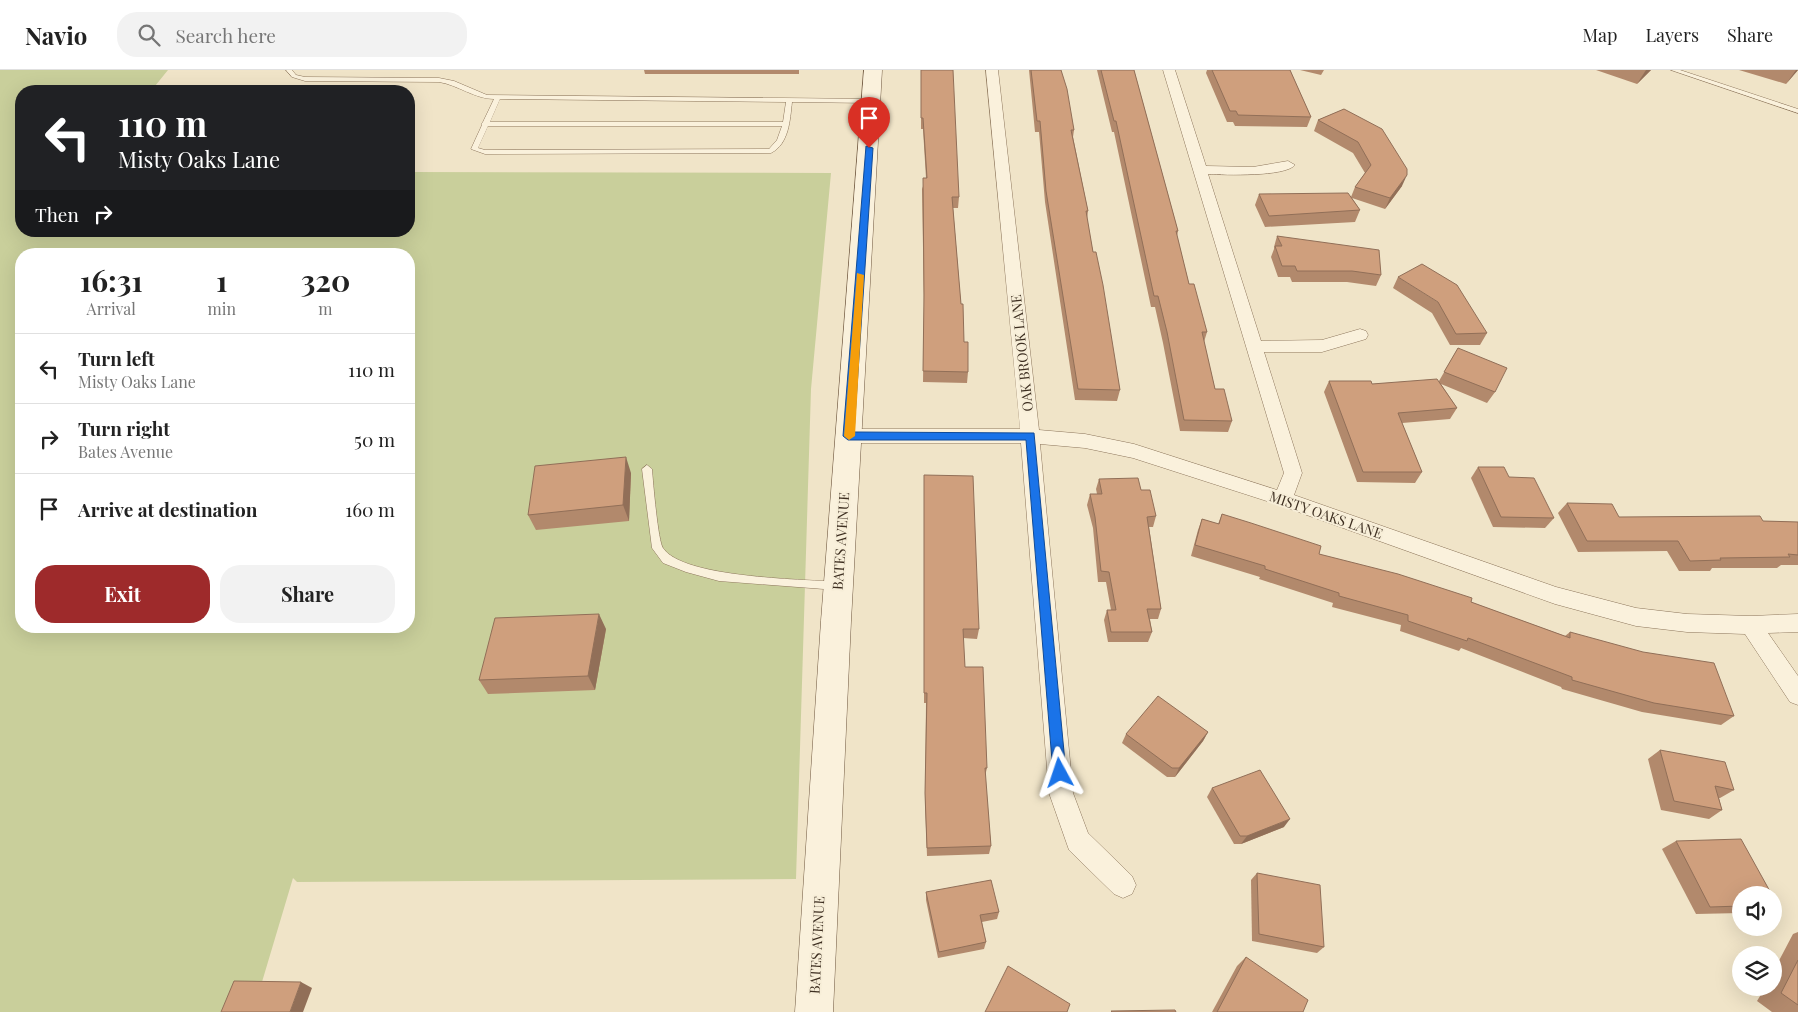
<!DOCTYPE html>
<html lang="en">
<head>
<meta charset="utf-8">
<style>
	body { margin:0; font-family:"Playfair Display",serif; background:#f2f2f2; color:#222; height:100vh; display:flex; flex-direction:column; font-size:19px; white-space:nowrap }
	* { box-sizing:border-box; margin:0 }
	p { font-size:16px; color:#767676 }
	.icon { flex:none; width:28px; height:28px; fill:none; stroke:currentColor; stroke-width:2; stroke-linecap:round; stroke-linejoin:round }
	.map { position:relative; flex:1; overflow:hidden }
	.drawer { position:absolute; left:15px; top:178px; width:400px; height:385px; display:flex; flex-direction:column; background:#fff; border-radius:20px; box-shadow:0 5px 20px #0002 }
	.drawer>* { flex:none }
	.top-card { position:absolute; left:15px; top:15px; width:400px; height:152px; border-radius:20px; box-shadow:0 5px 20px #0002; background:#202124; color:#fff; overflow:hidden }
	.fabs { position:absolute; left:1732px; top:816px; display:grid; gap:10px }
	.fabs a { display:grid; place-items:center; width:50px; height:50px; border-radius:50%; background:#fff; box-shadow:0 5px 20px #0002; font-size:25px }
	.pin { position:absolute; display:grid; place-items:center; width:42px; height:42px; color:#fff; margin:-51px -21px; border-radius:50% 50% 50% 0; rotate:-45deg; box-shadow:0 0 5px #0007 }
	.pin .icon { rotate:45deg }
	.me { position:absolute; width:55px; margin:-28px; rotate:355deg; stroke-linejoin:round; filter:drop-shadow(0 0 4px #0008) }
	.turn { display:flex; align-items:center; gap:18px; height:105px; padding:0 20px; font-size:22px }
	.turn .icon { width:65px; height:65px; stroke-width:2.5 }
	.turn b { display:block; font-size:35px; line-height:42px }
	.then { display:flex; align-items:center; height:48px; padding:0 20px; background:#0003; gap:10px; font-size:19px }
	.eta { display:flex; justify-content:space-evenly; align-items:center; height:85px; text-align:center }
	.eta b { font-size:30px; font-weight:700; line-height:35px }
	.action { display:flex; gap:10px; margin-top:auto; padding:10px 20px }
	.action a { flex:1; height:58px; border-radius:20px; background:#9e2a2b; color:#fff; font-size:20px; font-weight:700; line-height:58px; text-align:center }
	.action a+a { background:#f2f2f2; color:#222 }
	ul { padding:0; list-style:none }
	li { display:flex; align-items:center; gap:15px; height:70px; padding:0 20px; border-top:1px solid #e0e0e0 }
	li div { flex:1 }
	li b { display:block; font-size:19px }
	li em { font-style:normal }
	header { display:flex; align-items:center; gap:30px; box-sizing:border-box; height:70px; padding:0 25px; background:#fff; border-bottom:1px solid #e0e0e0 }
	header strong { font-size:24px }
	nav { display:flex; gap:28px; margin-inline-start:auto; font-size:18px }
	.search { width:350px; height:45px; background:#f2f2f2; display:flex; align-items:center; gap:12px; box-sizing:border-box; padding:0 18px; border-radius:20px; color:#767676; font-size:19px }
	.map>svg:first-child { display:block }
	.green { fill:#c9cf9b; fill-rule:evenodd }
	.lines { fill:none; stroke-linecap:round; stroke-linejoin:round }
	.lane-casing { stroke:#8d765c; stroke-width:1 }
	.street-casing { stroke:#8d765c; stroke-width:1 }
	.secondary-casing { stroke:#6f573f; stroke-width:1 }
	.lane { fill:#faf1dc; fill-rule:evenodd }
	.street { fill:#faf1dc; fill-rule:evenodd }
	.secondary { fill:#faf1dc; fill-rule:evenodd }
	.wall { fill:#b2896c }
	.shaded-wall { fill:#916f58 }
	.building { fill:#cf9f7d; stroke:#916f58 }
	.route { fill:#1a73e8; stroke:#114b97 }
	.slow { fill:#f59e0b }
	.labels { text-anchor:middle; stroke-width:4; stroke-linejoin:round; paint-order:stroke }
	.street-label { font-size:14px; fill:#3d2e20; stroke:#f7eed8 }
</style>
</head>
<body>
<header>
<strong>Navio</strong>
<div class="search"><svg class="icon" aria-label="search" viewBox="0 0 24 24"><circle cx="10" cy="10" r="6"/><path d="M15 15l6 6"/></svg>Search here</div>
<nav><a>Map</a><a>Layers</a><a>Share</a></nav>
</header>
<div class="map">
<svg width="1798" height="942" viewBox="0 0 1798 942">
	<rect width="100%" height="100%" fill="#f0e4c8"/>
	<path class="green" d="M0,0H168L151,21H21V161H409V102L831,103L811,319L796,809L297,812L293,808L253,942H0ZM21,184H409V556H21Z"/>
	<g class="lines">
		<g class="lane-casing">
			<g id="lane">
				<path d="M286,0H292L296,5L305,7L439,8L454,11L487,25L872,29L875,31L872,33L792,32C790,50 789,74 771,83L485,84L471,79L482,55L481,54L483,52L494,29C475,29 458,15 439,12L305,11L292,7ZM500,29L786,32L783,52H490ZM488,56H782L777,70L769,79L485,80L478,78Z"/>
				<path d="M1671,0H1680L1798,39V43Z"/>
				<path d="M647,395L652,399C653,412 658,471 663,478C683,508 801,509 837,512L841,513L842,516L841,519L837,520L719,511L686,502L663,493L652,478L642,399Z"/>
			</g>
		</g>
		<g class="street-casing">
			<path id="street" d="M986,0H998L1039,360L1085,364L1134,374L1277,420L1284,403L1163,0H1175L1206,96L1253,97L1288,91L1295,95C1285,107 1225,105 1208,104L1261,271L1322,270L1360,259L1366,261L1368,265L1366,269L1322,282H1264L1302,403L1294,425L1556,517L1636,538L1687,544L1751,546L1798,544V562L1768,563L1798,606V635L1790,632L1745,564L1687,562L1636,556L1555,534L1276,434L1133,388L1085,378L1040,374L1073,723L1088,763L1132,806L1136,815L1132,824L1123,828L1114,824L1069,780L1049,723L1021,373H849L843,371L840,366L843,361L849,359H1020Z"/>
		</g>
		<g class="secondary-casing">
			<path id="secondary" d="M864,0H882L851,551L833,942H795L821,551Z"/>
		</g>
		<use href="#lane" class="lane"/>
		<use href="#street" class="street"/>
		<use href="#secondary" class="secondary"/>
	</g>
	<g class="wall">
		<path d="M644,0H799V4H645Z"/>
		<path d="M921,0L959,127L958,138H953L964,272L968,302L967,313L923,312L924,236L922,119L926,108L923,59H921Z"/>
		<path d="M1029,0H1061L1074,60L1073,67L1088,141L1087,149L1093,182L1120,320L1117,331L1075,330L1045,132L1039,62H1035Z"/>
		<path d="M1097,0H1134L1178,161L1177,166L1189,214L1207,262L1204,272L1215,319L1232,351L1228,362L1180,361L1163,273L1155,237H1151L1114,62H1112Z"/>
		<path d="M1207,0H1290L1311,47L1307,57L1235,56L1233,52H1227L1206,3Z"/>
		<path d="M1300,0H1324L1321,5Z"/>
		<path d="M1596,0H1651L1637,14Z"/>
		<path d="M1739,0H1798L1786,14Z"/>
		<path d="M1344,39L1402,116L1385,139L1352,128L1360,140L1355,152L1265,157L1255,135L1259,124L1351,127L1355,117L1365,103L1353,83L1314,61L1318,50Z"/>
		<path d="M1277,166L1381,205L1376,216L1347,212H1292L1290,207H1278L1271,187L1274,179V177Z"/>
		<path d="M1398,207L1487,263L1480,275H1450L1432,243L1393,218Z"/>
		<path d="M1458,278L1495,322L1487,333L1441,314L1457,338L1450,349L1402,353L1422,402L1415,413L1357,412L1324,322L1329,311L1372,314L1439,311Z"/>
		<path d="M1478,397L1509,407L1554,448L1545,458L1493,457L1471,408Z"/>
		<path d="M631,403L629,451L536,460L528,445Z"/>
		<path d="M1099,409L1141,420L1156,446L1153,457H1149L1161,539L1158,549H1150L1152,562L1148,572H1108L1104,550L1107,540H1111L1106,512H1098L1093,458L1087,435L1090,424H1097L1096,419Z"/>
		<path d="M924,416L979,559L977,569L963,568L965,597L987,698L985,706L991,776L989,784L927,786L925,732L926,633H924Z"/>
		<path d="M1567,433L1619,447L1798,452V495H1781L1777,498H1712L1710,501H1679L1667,481L1578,482L1558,443Z"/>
		<path d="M1222,444L1319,484L1471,532L1565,566L1570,562L1734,646L1721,655L1642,642L1562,619L1561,617L1461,578L1459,581L1400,561L1401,555L1332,537L1333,533L1259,509L1260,507L1191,486L1198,460L1202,449L1218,454Z"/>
		<path d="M606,559L595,620L488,624L479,610Z"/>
		<path d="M1208,662L1203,671L1175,707H1167L1122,673L1126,664Z"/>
		<path d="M1660,680L1734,720L1720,728H1719L1722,740L1709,749L1661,740L1648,689Z"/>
		<path d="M1212,718L1284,757L1241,774H1234L1207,727Z"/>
		<path d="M1676,771L1741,825V843L1696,844L1662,779Z"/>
		<path d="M1257,803L1324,877L1317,883L1252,871L1251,810Z"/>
		<path d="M926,822L999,842L997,849L982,852L986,872L984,879L938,888L926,830Z"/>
		<path d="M1798,862V942H1772L1757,931L1765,918H1774V900L1793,864Z"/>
		<path d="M1246,887L1303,942H1212L1237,896Z"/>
	</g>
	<g class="shaded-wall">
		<path d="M1646,0H1651L1637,14Z"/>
		<path d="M1796,0H1798L1786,14Z"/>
		<path d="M1407,105L1402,116L1385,139L1390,128Z"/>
		<path d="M626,387L631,403L629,451L623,435Z"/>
		<path d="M599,544L606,559L595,620L588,606Z"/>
		<path d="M1208,662L1203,671L1175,707L1179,698Z"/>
		<path d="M1290,749L1284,757L1241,774L1247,766Z"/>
		<path d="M301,912L312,918L303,942H290Z"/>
	</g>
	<g class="building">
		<path d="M921,0H953L959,127H952L961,234H963L964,272H968V302L923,301L924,225L923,108H927L923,48H921Z"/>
		<path d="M1031,0H1061L1067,19L1074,60H1071L1088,141H1086L1093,182H1096L1103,215L1120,320L1078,319L1046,121L1040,51H1037Z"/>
		<path d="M1101,0H1134L1178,161H1176L1189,214H1194L1207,262H1202L1215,319H1224L1232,351L1184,350L1167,262L1158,226H1154L1116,51H1114Z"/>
		<path d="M1212,0H1290L1311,47L1238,45L1236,41H1230Z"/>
		<path d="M1344,39L1382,59L1407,99V105L1390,128L1355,117L1371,95L1358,72L1318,50Z"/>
		<path d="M1348,123L1360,140L1269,146L1259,124Z"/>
		<path d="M1277,166L1379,180L1381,205L1352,201H1297L1295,196H1282L1275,176H1282Z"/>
		<path d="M1422,194L1457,215L1487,263L1456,264L1438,232L1398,207Z"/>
		<path d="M1458,278L1507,298L1495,322L1444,302Z"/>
		<path d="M1437,309L1457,338L1398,343L1422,402H1363L1329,311H1371L1372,314Z"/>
		<path d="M626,387L623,435L528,445L535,396Z"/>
		<path d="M1478,397H1504L1509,407L1534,408L1554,448L1501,447Z"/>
		<path d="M924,405L973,406L979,559H963L965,597H983L987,698H985L991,776L927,778L925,723L927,623H924Z"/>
		<path d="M1138,408L1141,420H1150L1156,446L1147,447L1161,539H1147L1152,562H1111L1107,540H1116L1109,502L1101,501L1095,447L1090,424H1102L1099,409Z"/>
		<path d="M1567,433L1612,434L1619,447L1760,446L1763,451L1798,452V485L1788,484L1790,487L1720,488L1721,490L1690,491L1678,471H1587Z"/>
		<path d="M1222,444L1251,453L1321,476L1319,484L1398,504L1472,528L1471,532L1570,568V562L1643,582L1714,593L1734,646L1654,633L1572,610V607L1468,568L1467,571L1408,551V545L1339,526V523L1265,499V496L1195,475L1202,449L1219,454Z"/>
		<path d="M599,544L588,606L479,610L495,548Z"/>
		<path d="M1158,626L1208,662L1179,698H1172L1126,664Z"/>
		<path d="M1660,680L1725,692L1734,720L1715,716L1722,740L1674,731Z"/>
		<path d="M1260,700L1290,749L1247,766H1240L1212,718Z"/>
		<path d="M1741,769L1772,825H1741V836L1710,837L1676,771Z"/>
		<path d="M1257,803L1320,815L1324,877L1259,864Z"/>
		<path d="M991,810L999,842L980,845L986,872L939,882L926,822Z"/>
		<path d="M1774,827L1778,835H1774Z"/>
		<path d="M1246,887L1308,930L1303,942H1217Z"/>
		<path d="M1798,890V935L1781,923Z"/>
		<path d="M1008,896L1070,934L1067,942H985Z"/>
		<path d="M234,911L301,912L290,942H221Z"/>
		<path d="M1175,940L1176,942H1112L1111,941Z"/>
	</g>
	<path class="route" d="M866,76L873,78L854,362L1034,363L1066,703L1064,707L1060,709L1055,707L1053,703L1026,370H848L843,366Z"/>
	<path class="slow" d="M857,203L864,205L855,366L849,370L844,366Z"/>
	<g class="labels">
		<g class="street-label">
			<text transform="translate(1022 283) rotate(-96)" y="5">OAK BROOK LANE</text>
			<text transform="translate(1326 445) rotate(19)" y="5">MISTY OAKS LANE</text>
			<text transform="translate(841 471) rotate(-86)" y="5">BATES AVENUE</text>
			<text transform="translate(817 875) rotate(-87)" y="5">BATES AVENUE</text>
		</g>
	</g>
</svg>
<div class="fabs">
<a><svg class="icon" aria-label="sound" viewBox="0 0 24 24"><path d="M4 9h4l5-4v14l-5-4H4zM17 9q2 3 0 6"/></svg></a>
<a><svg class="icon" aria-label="layers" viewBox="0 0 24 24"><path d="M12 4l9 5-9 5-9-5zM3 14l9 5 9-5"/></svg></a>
</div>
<div class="pin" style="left:869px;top:78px;background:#d93025"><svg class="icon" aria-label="arrive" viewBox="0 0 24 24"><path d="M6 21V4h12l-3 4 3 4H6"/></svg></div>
<svg class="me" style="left:1060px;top:703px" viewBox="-20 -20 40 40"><path d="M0-17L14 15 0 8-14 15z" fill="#1a73e8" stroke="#fff" stroke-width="4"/></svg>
<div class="top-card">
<div class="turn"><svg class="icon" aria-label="left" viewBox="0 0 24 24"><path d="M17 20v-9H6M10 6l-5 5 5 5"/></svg><div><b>110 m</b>Misty Oaks Lane</div></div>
<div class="then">Then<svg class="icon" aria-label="right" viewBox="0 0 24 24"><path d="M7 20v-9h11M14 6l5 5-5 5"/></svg></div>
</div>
<section class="drawer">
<div class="eta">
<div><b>16:31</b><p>Arrival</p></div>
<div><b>1</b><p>min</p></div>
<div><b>320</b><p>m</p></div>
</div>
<ul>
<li><svg class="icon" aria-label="left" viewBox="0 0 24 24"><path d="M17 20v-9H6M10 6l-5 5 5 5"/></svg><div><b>Turn left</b><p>Misty Oaks Lane</p></div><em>110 m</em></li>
<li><svg class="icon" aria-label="right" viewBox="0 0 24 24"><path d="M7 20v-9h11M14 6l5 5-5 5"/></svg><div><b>Turn right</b><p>Bates Avenue</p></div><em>50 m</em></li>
<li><svg class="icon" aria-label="arrive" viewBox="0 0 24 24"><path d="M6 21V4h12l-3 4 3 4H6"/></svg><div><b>Arrive at destination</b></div><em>160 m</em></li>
</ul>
<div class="action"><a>Exit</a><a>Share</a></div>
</section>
</div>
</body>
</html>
